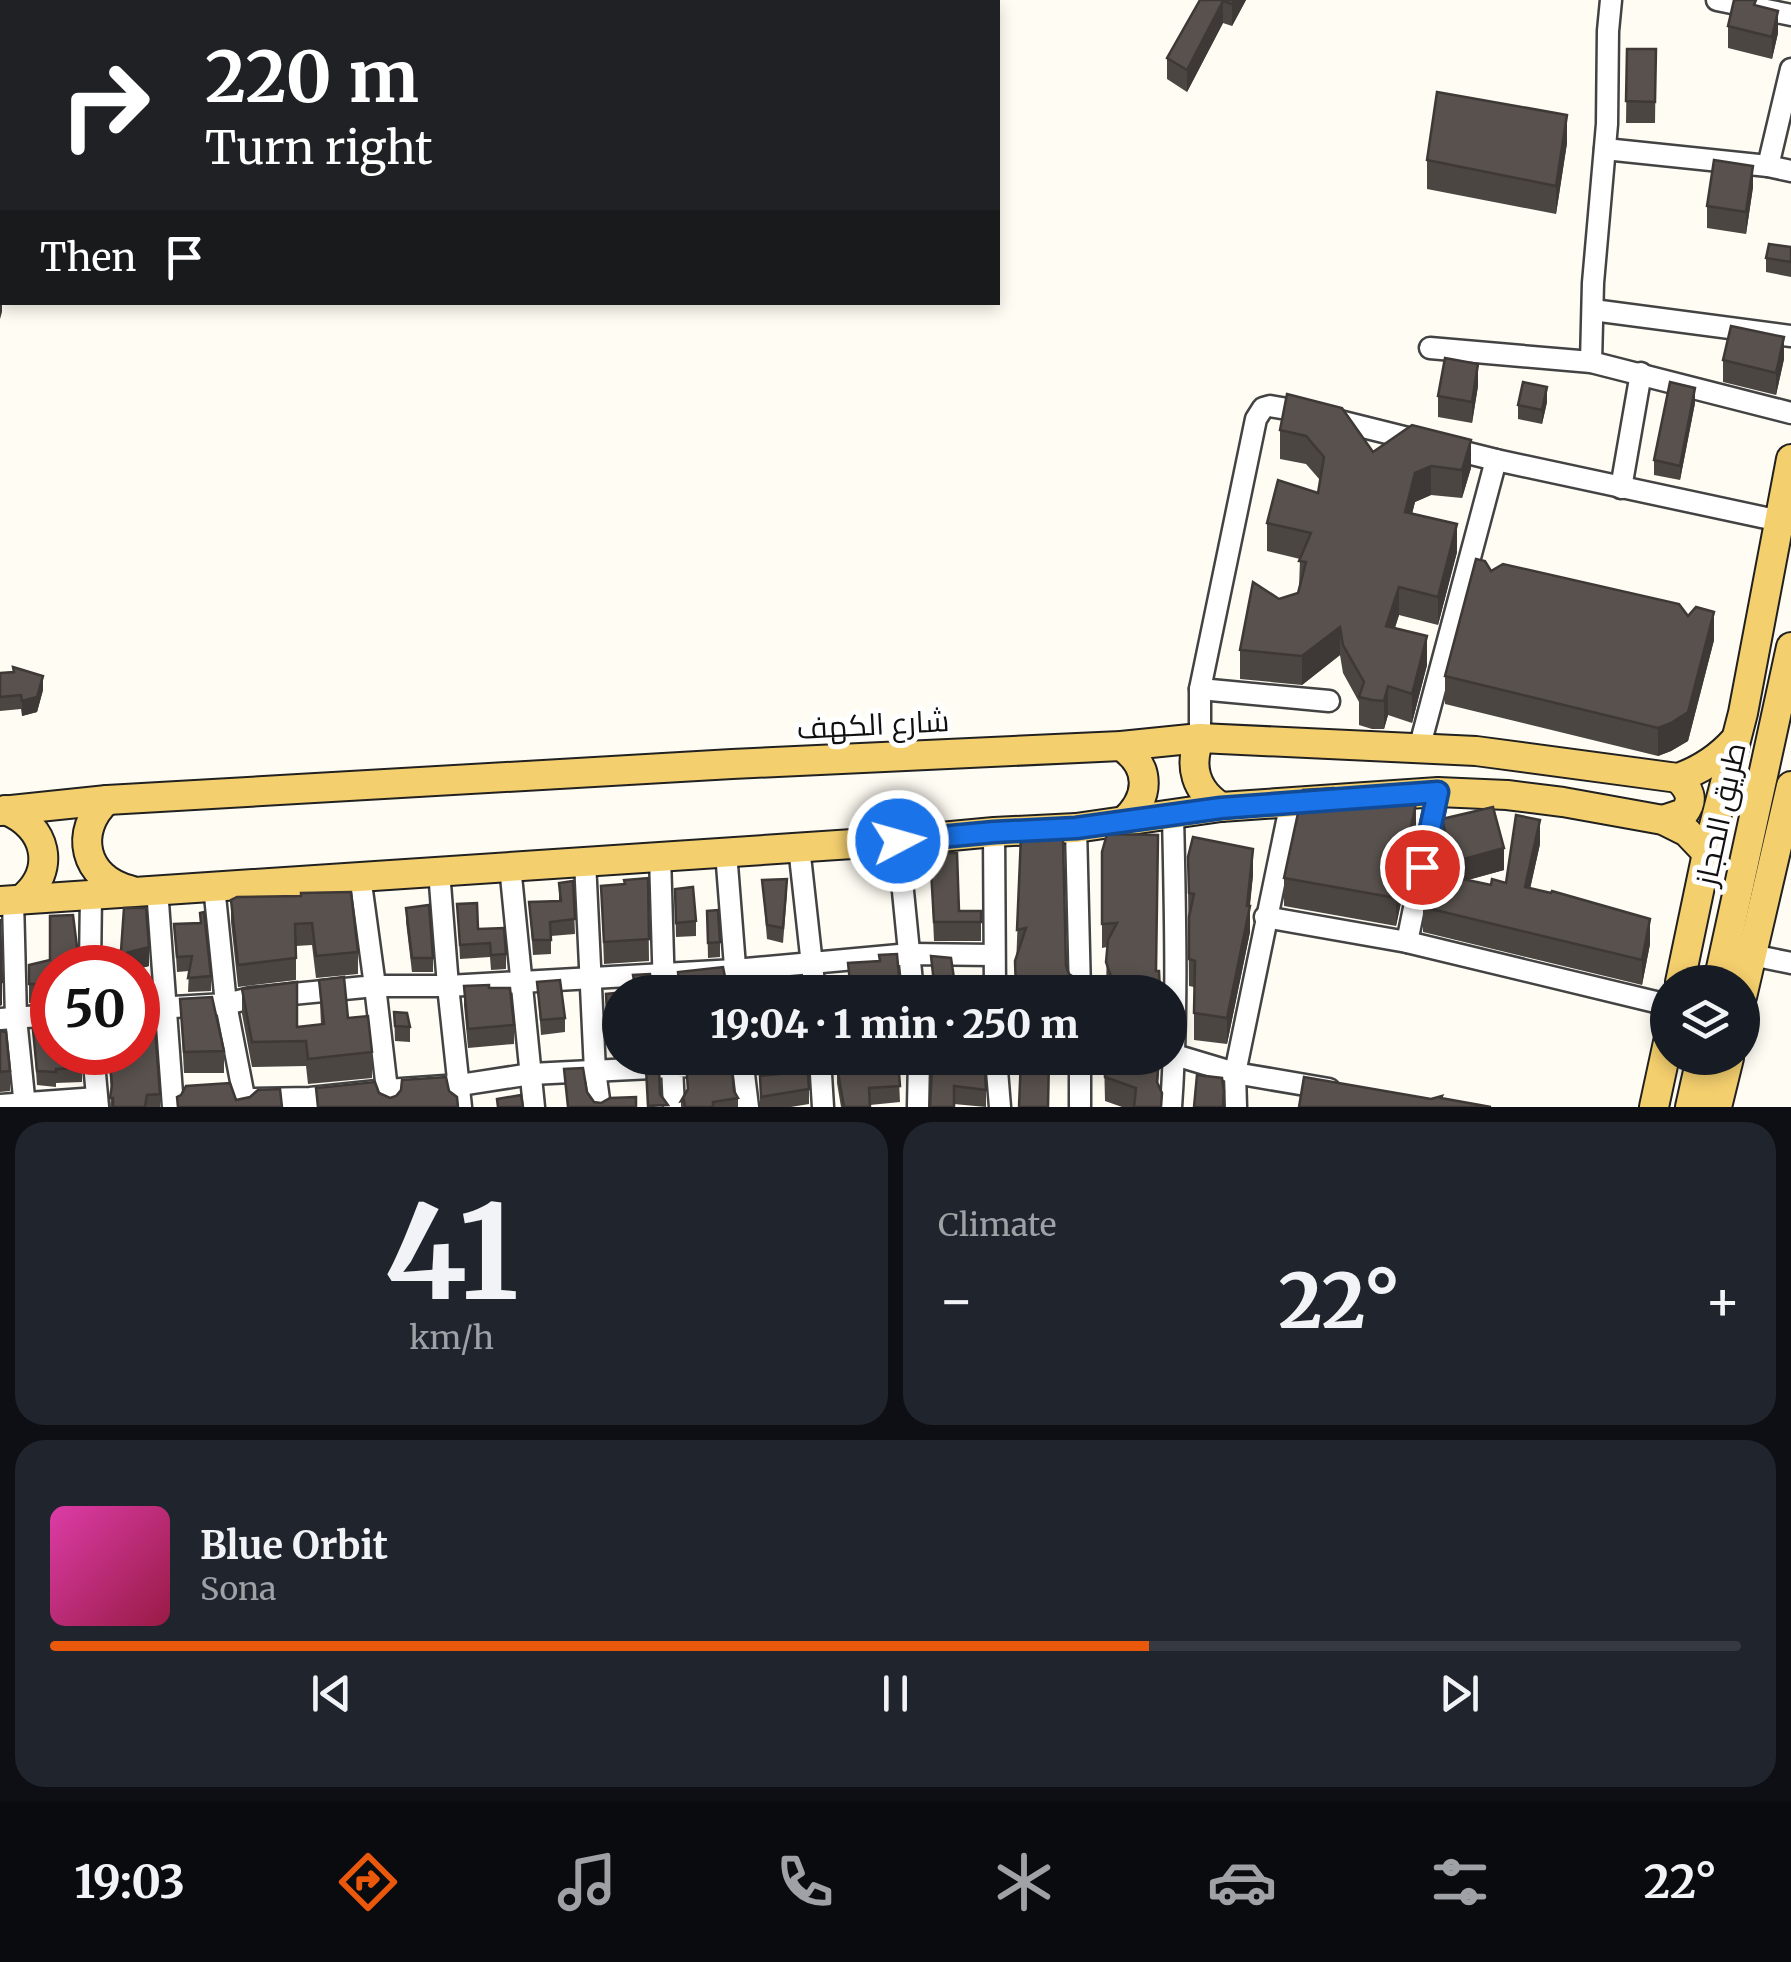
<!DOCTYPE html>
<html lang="en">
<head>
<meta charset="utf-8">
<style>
	:root { --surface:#171b24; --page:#20242c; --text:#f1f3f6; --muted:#9ea1a6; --line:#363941; --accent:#ea580c }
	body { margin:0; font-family:Merriweather,Cairo,serif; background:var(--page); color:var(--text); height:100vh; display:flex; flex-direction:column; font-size:38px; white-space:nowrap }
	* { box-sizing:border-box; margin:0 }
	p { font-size:32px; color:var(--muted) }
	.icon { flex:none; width:55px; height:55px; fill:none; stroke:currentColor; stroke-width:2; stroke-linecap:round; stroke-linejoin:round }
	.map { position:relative; height:1107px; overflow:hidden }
	.side { display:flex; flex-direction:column; gap:15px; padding:15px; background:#0d0f14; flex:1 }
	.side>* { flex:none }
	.hud { position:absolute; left:0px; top:0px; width:1000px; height:305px; box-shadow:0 5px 15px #0003; background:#202124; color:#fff; overflow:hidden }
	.tools { position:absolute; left:1650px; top:965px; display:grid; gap:20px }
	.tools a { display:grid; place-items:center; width:110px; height:110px; border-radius:50%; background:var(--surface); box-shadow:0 5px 15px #0003; font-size:50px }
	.speed { position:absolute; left:30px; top:945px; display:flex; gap:20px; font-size:50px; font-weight:700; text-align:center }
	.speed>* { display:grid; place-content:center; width:130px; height:130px; border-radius:50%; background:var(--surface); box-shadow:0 5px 15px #0003; line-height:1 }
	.speed .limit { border:15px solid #d22; background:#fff; color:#111 }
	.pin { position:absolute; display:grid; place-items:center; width:85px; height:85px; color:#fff; margin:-42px; border:5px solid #fff; border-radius:50%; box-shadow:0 2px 10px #0007 }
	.me { position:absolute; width:110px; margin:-55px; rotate:84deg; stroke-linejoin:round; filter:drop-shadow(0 0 8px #0008) }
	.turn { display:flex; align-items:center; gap:35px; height:210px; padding:0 40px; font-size:45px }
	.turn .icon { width:130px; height:130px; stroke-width:2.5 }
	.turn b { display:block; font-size:70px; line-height:85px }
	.then { display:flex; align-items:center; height:95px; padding:0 40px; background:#0003; gap:20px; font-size:38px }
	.big { font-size:75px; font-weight:800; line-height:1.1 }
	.side .widget { flex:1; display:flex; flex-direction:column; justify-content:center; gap:15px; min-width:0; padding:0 35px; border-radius:30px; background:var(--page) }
	.side .dial { align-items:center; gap:0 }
	.dial b { font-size:130px; line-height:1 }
	.song { display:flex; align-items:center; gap:30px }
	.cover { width:120px; height:120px; border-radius:15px; background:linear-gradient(135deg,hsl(320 70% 55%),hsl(340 70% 35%)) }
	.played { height:10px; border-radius:5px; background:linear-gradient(90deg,var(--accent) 65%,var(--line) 65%) }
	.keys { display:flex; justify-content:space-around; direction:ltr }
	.heat { display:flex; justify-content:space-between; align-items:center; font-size:55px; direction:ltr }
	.side .tiles { flex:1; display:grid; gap:15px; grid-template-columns:1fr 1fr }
	.widget:last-child { grid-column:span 2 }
	.trip { position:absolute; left:602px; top:975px; width:585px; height:100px; border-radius:50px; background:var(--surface); box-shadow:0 5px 15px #0003; font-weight:800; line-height:100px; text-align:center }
	.dock { display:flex; height:160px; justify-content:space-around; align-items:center; background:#090b0e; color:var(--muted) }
	.dock .icon { width:70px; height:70px }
	.dock .active { color:var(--accent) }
	.dock b { font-size:45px; color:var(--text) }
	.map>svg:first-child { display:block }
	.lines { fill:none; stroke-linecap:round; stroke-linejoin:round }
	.minor-casing { stroke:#434343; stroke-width:25 }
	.major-casing { stroke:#212121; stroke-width:32 }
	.minor { stroke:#fff; stroke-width:20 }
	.major { stroke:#f4cf6e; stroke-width:28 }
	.wall { fill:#4c4642 }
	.shaded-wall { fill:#3e3936 }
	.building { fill:#58514d; stroke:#3e3936; stroke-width:2.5 }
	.route-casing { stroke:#114b97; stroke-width:25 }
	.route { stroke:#1a73e8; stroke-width:18 }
	.labels { text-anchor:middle; stroke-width:10; stroke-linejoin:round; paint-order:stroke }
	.street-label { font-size:30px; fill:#101010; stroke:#fff }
</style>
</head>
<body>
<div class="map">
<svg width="1791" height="1107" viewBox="0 0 1791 1107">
	<rect width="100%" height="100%" fill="#fffcf3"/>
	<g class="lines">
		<g class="minor-casing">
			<g id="minor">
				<polyline points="1717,0 1791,15"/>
				<polyline points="51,2 52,0"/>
				<polyline points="0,124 2,119"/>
				<polyline points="1605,149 1768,166 1791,171"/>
				<polyline points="1768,166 1791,69"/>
				<polyline points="1593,310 1791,336"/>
				<polyline points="1430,348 1591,362 1791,413"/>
				<polyline points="1591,362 1593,283 1607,124 1608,31 1611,0"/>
				<polyline points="1621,488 1641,373"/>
				<polyline points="1200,689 1329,701"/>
				<polyline points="1200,738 1200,689 1256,419 1263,408 1270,406 1299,411 1496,460 1780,521"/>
				<polyline points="1419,749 1496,460"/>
				<polyline points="1076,828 1080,992"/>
				<polyline points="994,832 995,992"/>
				<polyline points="898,841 913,992"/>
				<polyline points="799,847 815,992"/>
				<polyline points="726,852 737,992"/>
				<polyline points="660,856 664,992"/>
				<polyline points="585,861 595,1071 600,1107"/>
				<polyline points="510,866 534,1107"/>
				<polyline points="439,871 448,986 735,970 910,954 994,955"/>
				<polyline points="214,886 226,1004 246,1107"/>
				<polyline points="157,889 173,1107"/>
				<polyline points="13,900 16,1018 25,1107"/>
				<polyline points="1265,917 1407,942 1668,1005"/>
				<polyline points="1407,942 1438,792"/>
				<polyline points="1752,955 1791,963"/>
				<polyline points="90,968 91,894"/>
				<polyline points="138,1009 226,1004 251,998 375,986 360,876"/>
				<polyline points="0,1019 52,1015"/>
				<polyline points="93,1052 98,1107"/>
				<polyline points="1175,1055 1235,1073 1329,1089"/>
				<polyline points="742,1058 748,1107"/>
				<polyline points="820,1058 823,1107"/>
				<polyline points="996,1058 1000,1107"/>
				<polyline points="253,1099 310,1098 387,1090 460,1085 531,1074 672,1067 671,1058"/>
				<polyline points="0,1105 97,1098"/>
				<polyline points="389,1107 375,986 448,986 461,1107"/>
				<polyline points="674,1107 672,1067 854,1058"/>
				<polyline points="918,1107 919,1058"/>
				<polyline points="1080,1107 1080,1058"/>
				<path d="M1171,1107C1178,1009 1175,912 1173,814"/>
				<polyline points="1236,1107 1235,1073 1291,802"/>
			</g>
		</g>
		<g class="major-casing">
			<g id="major">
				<path d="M1200,738C1188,766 1196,791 1221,807"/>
				<path d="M1121,746C1152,767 1150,798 1123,822"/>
				<path d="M107,800C73,831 84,879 130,890"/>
				<path d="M5,810C47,826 57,870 22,899"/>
				<path d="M0,811L107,800L732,764L1121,746L1200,738L1476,751L1678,778C1701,770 1719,758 1735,740"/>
				<path d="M1663,820L1684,813C1695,799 1689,789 1678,778"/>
				<polyline points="0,901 898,841 994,832 1076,828 1221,807 1438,792 1507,795 1563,802 1663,820 1687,832 1707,853"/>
				<polyline points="1680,982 1707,853 1743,713 1791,459"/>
				<polyline points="1718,982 1791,647"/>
				<polyline points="1742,997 1791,786"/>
				<polyline points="1654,1107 1668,1042"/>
				<polyline points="1690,1107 1701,1058"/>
				<polyline points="1717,1107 1729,1058"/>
			</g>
		</g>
		<use href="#minor" class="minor"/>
		<use href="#major" class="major"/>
	</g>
	<g class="wall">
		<polygon points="0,0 39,0 39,2 2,2 2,41 0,40"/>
		<polygon points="1200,0 1246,0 1232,26 1223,23 1187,92 1167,79 1167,58"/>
		<polygon points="1728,26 1778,33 1772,59 1728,48"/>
		<polygon points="1627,49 1656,49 1655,123 1626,123"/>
		<polygon points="1567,143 1556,214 1427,189 1427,160"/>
		<polygon points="1753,187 1746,234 1707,228 1707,206"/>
		<polygon points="1791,247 1791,277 1766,272 1766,258"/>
		<polygon points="1784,359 1776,395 1723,382 1723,360"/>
		<polygon points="1478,386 1472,423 1438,417 1438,396"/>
		<polygon points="1547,402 1542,424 1518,419 1518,405"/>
		<polygon points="1695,403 1680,480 1654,475 1654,460"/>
		<polygon points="1280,430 1373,452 1471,468 1462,498 1431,495 1415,502 1412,514 1457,552 1438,625 1399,615 1395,628 1427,665 1412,723 1388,715 1384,729 1372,729 1359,725 1359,702 1343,673 1340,655 1302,685 1240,679 1240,650 1279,599 1298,593 1299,588 1300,559 1267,551 1267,523 1318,493 1320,480 1306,464 1280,459"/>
		<polygon points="1491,571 1688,616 1714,640 1688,741 1671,751 1658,756 1445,704 1445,676"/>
		<polygon points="13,667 43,690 37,712 22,716 21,709 0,711 0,673 13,672"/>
		<polygon points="1442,819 1504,870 1468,880 1491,885 1506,883 1540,844 1530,888 1650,944 1642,985 1423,932 1423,907 1451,876 1442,840"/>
		<polygon points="1416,832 1396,926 1284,906 1284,878"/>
		<polygon points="1158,835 1108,991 1106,986 1107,947 1102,948 1102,852"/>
		<polygon points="1021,836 1075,992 1015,992"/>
		<polygon points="930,853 959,911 981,911 981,941 934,941"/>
		<polygon points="1253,875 1250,906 1250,932 1227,1044 1194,1040 1194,987 1189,986 1188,883"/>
		<polygon points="648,878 649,961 604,964 601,886 624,884"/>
		<polygon points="762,880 787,893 783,943 767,939"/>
		<polygon points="573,881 575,934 551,936 551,954 533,955 529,902 559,901 559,883"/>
		<polygon points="675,889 696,921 696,936 676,937"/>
		<polygon points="301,896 358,952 358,974 316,978 312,945 296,946 296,980 238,987 231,922 231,900"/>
		<polygon points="457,904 478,929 506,954 506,969 491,970 490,957 460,959"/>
		<polygon points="406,908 433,958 433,972 412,972 406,922"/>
		<polygon points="707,911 720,942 720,957 708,958"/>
		<polygon points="174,924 211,976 211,991 188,992 189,971 177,972"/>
		<polygon points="78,955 84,961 91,963 149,966 138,969 138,968 52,968 52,1002 29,1003 29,965"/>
		<polygon points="879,955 899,977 905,992 850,992 848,963 879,961"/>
		<polygon points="650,974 652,984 656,989 657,992 620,992 620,1045 608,1047 606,994 634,991 633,975"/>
		<polygon points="319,980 372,1052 372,1078 308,1084 306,1066 252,1067 242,1014 242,989 297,1027 321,1025"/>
		<polygon points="537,982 565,1018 565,1032 541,1035"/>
		<polygon points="464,986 489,988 514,1025 514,1044 468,1048 464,1005"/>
		<polygon points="180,999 224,1051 224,1073 184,1073"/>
		<polygon points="394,1012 410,1027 410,1042 395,1041"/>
		<polygon points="33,1030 82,1068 82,1082 56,1083 56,1087 37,1085"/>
		<polygon points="0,1031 10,1071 10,1091 0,1092"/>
		<polygon points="108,1052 138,1052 160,1094 160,1107 110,1107 111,1092"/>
		<polygon points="848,1058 898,1058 900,1102 870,1105 870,1107 841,1107 837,1083 837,1067 848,1067"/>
		<polygon points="962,1058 986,1090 986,1107 954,1104 930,1107 962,1065"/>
		<polygon points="1104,1058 1160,1058 1158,1085 1162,1107 1122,1107 1105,1101"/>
		<polygon points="787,1060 809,1089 809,1104 791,1107 760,1107 760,1076 787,1073"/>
		<polygon points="686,1062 734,1091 738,1098 738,1107 681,1107 681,1101 687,1091"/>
	</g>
	<g class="shaded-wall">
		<polygon points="1234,0 1246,0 1232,26 1232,4"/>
		<polygon points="1223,1 1223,23 1187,92 1187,70"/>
		<polygon points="1778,11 1778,33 1772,59 1772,37"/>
		<polygon points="1567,115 1567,143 1556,214 1556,186"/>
		<polygon points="1753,166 1753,187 1746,234 1746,212"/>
		<polygon points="2,289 2,312 0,319 0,296"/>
		<polygon points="1784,337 1784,359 1776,395 1776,373"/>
		<polygon points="1478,364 1478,386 1472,423 1472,402"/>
		<polygon points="1547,387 1547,402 1542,424 1542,410"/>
		<polygon points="1695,388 1695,403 1680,480 1680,466"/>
		<polygon points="1471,440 1471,468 1462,498 1462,470"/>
		<polygon points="1431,466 1431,495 1415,502 1405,541 1405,512 1415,473"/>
		<polygon points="1457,524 1457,552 1438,625 1438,597"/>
		<polygon points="1399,587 1399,615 1386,654 1386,626"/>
		<polygon points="1714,612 1714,640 1688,741 1671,751 1658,756 1658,728"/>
		<polygon points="1340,627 1340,655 1302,685 1302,656"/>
		<polygon points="1427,636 1427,665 1412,723 1412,694"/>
		<polygon points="43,676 43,690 37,712 22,716 22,701"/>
		<polygon points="1388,686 1388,715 1384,729 1384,701"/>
		<polygon points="1416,803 1416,832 1396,926 1396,898"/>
		<polygon points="1540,820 1540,844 1525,912 1525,887"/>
		<polygon points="1504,848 1504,870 1453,884 1453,862"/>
		<polygon points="1253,849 1253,875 1249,910 1250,906 1250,932 1227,1044 1227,1018 1247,906"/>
		<polygon points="1650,919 1650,944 1642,985 1642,960"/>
		<polygon points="149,947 149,966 138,969 138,968 125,968 126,953"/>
		<polygon points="2,982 2,1005 0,1006 0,983"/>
	</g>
	<g class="building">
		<polygon points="0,0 37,0 36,2 2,2 2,24 0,23"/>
		<polygon points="1200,0 1234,0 1232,4 1223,1 1187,70 1167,58"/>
		<polygon points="1734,0 1756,0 1754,5 1778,11 1772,37 1728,26"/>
		<polygon points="1627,49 1656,49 1655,102 1626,101"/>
		<polygon points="1437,92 1567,115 1556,186 1427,160"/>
		<polygon points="1714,160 1753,166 1746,212 1707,206"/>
		<polygon points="1769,244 1791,247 1791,262 1766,258"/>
		<polygon points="1731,326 1784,337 1776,373 1723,360"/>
		<polygon points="1445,358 1478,364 1472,402 1438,396"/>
		<polygon points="1523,382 1547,387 1542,410 1518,405"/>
		<polygon points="1670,382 1695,388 1680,466 1654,460"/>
		<polygon points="1287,394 1342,408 1373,452 1412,425 1471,440 1462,470 1431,466 1415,473 1405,512 1457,524 1438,597 1399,587 1386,626 1427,636 1412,694 1388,686 1384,701 1372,700 1359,697 1364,682 1343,645 1340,627 1302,656 1240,650 1253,582 1279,599 1298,593 1306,562 1299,561 1311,533 1267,523 1278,480 1318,493 1324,457 1306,436 1280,430"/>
		<polygon points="1476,559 1485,561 1491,571 1503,564 1679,604 1688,616 1696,607 1714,612 1688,712 1671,723 1658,728 1445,676"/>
		<polygon points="13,667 43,676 37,697 22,701 21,695 0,697 0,673 14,672"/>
		<polygon points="1334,788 1373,798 1374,794 1416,803 1396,898 1284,878 1303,790"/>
		<polygon points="1493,807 1504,848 1453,862 1442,819"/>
		<polygon points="1516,815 1540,820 1525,887 1551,893 1552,891 1650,919 1642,960 1423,907 1430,872 1491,885 1492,879 1506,883"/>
		<polygon points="1107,834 1158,835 1156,971 1159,971 1160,992 1107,992 1112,979 1106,962 1108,940 1117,923 1102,924 1102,852"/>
		<polygon points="1021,836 1047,840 1063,839 1066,966 1069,974 1075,978 1075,992 1016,992 1015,961 1026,928 1017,930"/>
		<polygon points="1193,837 1253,849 1247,906 1250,906 1227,1018 1194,1013 1195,961 1189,959 1189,917 1194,894 1189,893 1188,857"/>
		<polygon points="930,853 957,853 959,911 981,911 981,922 934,922"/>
		<polygon points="648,878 649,939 604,942 601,886 625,884 624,880"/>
		<polygon points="787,879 783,928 767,925 762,880"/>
		<polygon points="573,881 575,919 550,922 551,940 533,940 529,902 561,901 559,883"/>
		<polygon points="693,887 696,921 676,923 675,889"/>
		<polygon points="351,892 358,952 316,956 312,923 295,924 296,958 238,965 231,900 237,897 301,896 301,893"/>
		<polygon points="477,903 478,929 504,928 506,954 491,955 490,943 460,945 457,904"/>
		<polygon points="429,905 433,958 412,958 406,908"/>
		<polygon points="124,908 146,908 149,947 126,953 125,968 52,968 52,984 29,984 29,965 50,960 50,916 73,915 78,955 84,961 91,963 101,957 104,950 121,951"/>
		<polygon points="718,910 720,942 708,943 707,911"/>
		<polygon points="204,912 211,976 188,978 192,956 177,957 174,924 201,923 200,913"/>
		<polygon points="0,919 2,982 0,983"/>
		<polygon points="897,954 899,977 905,991 851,992 848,963 880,961 879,955"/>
		<polygon points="931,956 951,958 956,992 935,992"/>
		<polygon points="723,967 728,992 680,992 678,972"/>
		<polygon points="650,974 652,984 656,989 657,992 620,992 620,1031 608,1032 606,994 636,991 633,975"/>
		<polygon points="344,977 348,1018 368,1016 372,1052 308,1059 306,1041 252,1042 242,989 297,982 297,1027 324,1024 319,980"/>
		<polygon points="794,977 797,992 771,992 769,981"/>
		<polygon points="560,980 565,1018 541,1020 537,982"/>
		<polygon points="489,985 489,988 510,988 514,1025 468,1029 464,986"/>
		<polygon points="212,997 224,1051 184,1052 180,999"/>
		<polygon points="394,1012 407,1013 410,1027 395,1026"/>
		<polygon points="138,1014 154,1014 160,1094 147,1095 145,1107 113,1107 113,1098 110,1098 112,1085 109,1052 138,1052"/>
		<polygon points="52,1028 52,1052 81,1052 82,1068 56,1069 56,1072 37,1071 33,1030"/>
		<polygon points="0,1031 6,1032 10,1071 0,1072"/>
		<polygon points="848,1058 898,1058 900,1086 869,1088 870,1107 844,1107 837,1067 849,1067"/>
		<polygon points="963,1058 984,1058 986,1090 954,1086 954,1107 930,1107 932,1067 964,1065"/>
		<polygon points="1021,1058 1049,1058 1048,1107 1019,1107"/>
		<polygon points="1104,1058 1159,1058 1157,1082 1162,1093 1161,1107 1134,1107 1136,1088 1105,1077"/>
		<polygon points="807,1059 809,1089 761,1097 760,1076 790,1073 787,1060"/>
		<polygon points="731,1060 734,1091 738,1098 713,1102 713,1107 685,1107 684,1100 681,1101 688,1089 686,1062"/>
		<polygon points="583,1068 587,1092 594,1102 601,1103 610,1098 636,1097 636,1107 568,1107 564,1069"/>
		<polygon points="646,1068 659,1068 660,1094 668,1105 648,1106"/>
		<polygon points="1197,1075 1222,1078 1224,1091 1223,1107 1194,1107"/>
		<polygon points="446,1077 449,1091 457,1097 458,1107 318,1107 316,1088 375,1082 379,1093 390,1098 396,1096 401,1090 402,1080"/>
		<polygon points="1304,1077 1431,1099 1442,1096 1441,1098 1491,1107 1299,1107"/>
		<polygon points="230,1083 236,1100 250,1097 258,1090 280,1089 282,1107 178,1107 177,1097 181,1095 186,1086"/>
		<polygon points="521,1095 523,1107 498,1107 497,1099"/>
	</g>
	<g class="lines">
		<g class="route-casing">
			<polyline id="route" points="898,841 994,832 1076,828 1221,808 1438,792 1422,867"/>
		</g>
		<use href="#route" class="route"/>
	</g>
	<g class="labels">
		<g class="street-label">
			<text transform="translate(873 725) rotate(-3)" y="10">شارع الكهف</text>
			<text transform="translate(1721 814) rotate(-78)" y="10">طريق الحجاز</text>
		</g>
	</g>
</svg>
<div class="tools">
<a><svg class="icon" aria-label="layers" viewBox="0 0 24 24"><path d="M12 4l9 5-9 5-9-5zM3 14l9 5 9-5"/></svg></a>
</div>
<div class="speed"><div class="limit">50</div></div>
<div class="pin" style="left:1422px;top:867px;background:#d93025"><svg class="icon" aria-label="arrive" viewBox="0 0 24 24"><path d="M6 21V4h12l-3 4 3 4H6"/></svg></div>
<svg class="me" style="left:898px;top:841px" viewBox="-20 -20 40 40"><circle r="17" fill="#1a73e8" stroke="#fff" stroke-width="3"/><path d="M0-11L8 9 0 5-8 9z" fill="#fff"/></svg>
<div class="trip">19:04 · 1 min · 250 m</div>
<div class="hud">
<div class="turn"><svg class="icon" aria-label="right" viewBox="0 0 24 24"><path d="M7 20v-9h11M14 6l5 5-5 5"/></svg><div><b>220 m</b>Turn right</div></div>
<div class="then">Then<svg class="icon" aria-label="arrive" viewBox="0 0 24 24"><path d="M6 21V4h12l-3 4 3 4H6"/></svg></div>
</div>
</div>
<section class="side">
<div class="tiles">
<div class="widget dial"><b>41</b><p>km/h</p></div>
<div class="widget"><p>Climate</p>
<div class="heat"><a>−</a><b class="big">22°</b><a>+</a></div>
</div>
<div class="widget">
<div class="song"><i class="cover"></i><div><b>Blue Orbit</b><p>Sona</p></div></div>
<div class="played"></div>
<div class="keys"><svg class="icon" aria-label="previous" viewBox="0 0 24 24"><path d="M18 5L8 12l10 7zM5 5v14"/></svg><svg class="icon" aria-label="pause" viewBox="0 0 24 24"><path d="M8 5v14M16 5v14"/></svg><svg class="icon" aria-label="next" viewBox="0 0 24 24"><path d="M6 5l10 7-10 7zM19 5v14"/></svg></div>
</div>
</div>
</section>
<nav class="dock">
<b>19:03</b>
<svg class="icon active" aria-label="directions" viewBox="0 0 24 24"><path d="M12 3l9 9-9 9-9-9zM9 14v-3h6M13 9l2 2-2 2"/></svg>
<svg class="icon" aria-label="music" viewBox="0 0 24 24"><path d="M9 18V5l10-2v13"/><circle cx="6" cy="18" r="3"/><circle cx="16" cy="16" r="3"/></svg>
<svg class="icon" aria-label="phone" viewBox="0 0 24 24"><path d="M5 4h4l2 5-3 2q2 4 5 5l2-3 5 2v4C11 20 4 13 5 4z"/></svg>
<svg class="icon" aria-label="climate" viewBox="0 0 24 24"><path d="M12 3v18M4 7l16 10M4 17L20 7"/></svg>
<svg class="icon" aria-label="car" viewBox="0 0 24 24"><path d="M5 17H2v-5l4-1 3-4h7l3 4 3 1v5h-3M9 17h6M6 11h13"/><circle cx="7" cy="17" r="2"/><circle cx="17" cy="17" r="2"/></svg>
<svg class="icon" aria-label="filters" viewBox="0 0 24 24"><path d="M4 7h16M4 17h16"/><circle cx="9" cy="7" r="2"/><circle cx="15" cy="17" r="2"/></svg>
<b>22°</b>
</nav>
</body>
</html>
